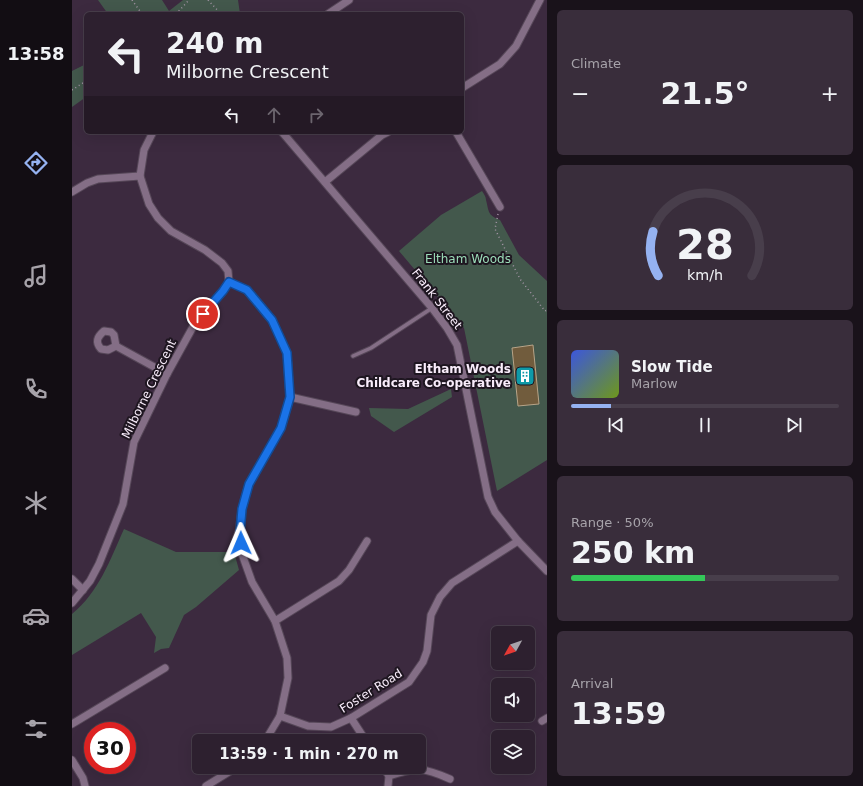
<!DOCTYPE html>
<html lang="en">
<head>
<meta charset="utf-8">
<style>
	:root { --surface:#2d202f; --page:#392d3b; --text:#f1f3f6; --muted:#a7a3aa; --line:#483e4b; --accent:#95b2f1 }
	body { margin:0; font-family:"DejaVu Sans",sans-serif; background:var(--page); color:var(--text); height:100vh; display:flex; flex-direction:column; font-size:15px; white-space:nowrap }
	* { box-sizing:border-box; margin:0 }
	p { font-size:13px; color:var(--muted) }
	.icon { flex:none; width:22px; height:22px; fill:none; stroke:currentColor; stroke-width:2; stroke-linecap:round; stroke-linejoin:round }
	.map { position:relative; flex:1; overflow:hidden }
	.panel { display:flex; flex-direction:column; gap:10px; padding:10px; background:#19121a; width:316px }
	.panel>* { flex:none }
	.banner { position:absolute; left:12px; top:12px; width:380px; height:122px; border-radius:6px; box-shadow:0 4px 16px #0002,0 0 0 1px var(--line); background:#2d202f; color:var(--text); overflow:hidden }
	.needle { width:26px; rotate:230deg }
	.buttons { position:absolute; left:419px; top:626px; display:grid; gap:8px }
	.buttons a { display:grid; place-items:center; width:44px; height:44px; border-radius:6px; background:var(--surface); box-shadow:0 4px 16px #0002,0 0 0 1px var(--line); font-size:20px }
	.speed { position:absolute; left:12px; top:722px; display:flex; gap:8px; font-size:20px; font-weight:700; text-align:center }
	.speed>* { display:grid; place-content:center; width:52px; height:52px; border-radius:50%; background:var(--surface); box-shadow:0 4px 16px #0002,0 0 0 1px var(--line); line-height:1 }
	.speed .limit { border:6px solid #d22; background:#fff; color:#111 }
	.pin { position:absolute; display:grid; place-items:center; width:34px; height:34px; color:#fff; margin:-17px; border:2px solid #fff; border-radius:50%; box-shadow:0 1px 4px #0007 }
	.me { position:absolute; width:44px; margin:-22px; rotate:359deg; stroke-linejoin:round; filter:drop-shadow(0 0 3px #0008) }
	.turn { display:flex; align-items:center; gap:14px; height:84px; padding:0 16px; font-size:18px }
	.turn .icon { width:52px; height:52px; stroke-width:2.5 }
	.turn b { display:block; font-size:28px; line-height:34px }
	.lanes { display:flex; align-items:center; height:38px; padding:0 16px; background:#0003; justify-content:center; gap:20px; direction:ltr }
	.lanes .off { opacity:.35 }
	.big { font-size:30px; font-weight:700; line-height:1.1 }
	.panel .card { flex:1; display:flex; flex-direction:column; justify-content:center; gap:6px; min-width:0; padding:0 14px; border-radius:6px; background:var(--page) }
	.panel .dial { align-items:center; gap:0 }
	.dial svg { height:104px; overflow:visible; fill:none; stroke:var(--line); stroke-width:7; stroke-linecap:round; text-anchor:middle }
	.dial text { fill:var(--text); stroke:none }
	.song { display:flex; align-items:center; gap:12px }
	.cover { width:48px; height:48px; border-radius:6px; background:linear-gradient(135deg,hsl(230 70% 55%),hsl(80 70% 35%)) }
	.played { height:4px; border-radius:2px; background:linear-gradient(90deg,var(--accent) 15%,var(--line) 15%) }
	.keys { display:flex; justify-content:space-around; direction:ltr }
	.heat { display:flex; justify-content:space-between; align-items:center; font-size:22px; direction:ltr }
	.charge { height:6px; border-radius:3px; background:linear-gradient(90deg,#34c759 50%,var(--line) 0) }
	.trip { position:absolute; left:120px; top:734px; width:234px; height:40px; border-radius:6px; background:var(--surface); box-shadow:0 4px 16px #0002,0 0 0 1px var(--line); font-weight:700; line-height:40px; text-align:center }
	main { display:flex; flex:1; min-height:0 }
	.tab-bar { display:flex; flex-direction:column; width:72px; justify-content:space-around; align-items:center; background:#120d13; color:var(--muted) }
	.tab-bar .icon { width:28px; height:28px }
	.tab-bar .selected { color:var(--accent) }
	.tab-bar b { font-size:18px; color:var(--text) }
	.map>svg:first-child { display:block }
	.green { fill:#43584c }
	.building { fill:#715c3d; stroke:#b7a488 }
	.lines { fill:none; stroke-linecap:round; stroke-linejoin:round }
	.lane-casing { stroke:#564758; stroke-width:5.5 }
	.street-casing { stroke:#564758; stroke-width:9 }
	.path { stroke:#a495a6; stroke-width:1.5; stroke-dasharray:1 3; stroke-linecap:butt }
	.lane { stroke:#846e86; stroke-width:3.5 }
	.street { stroke:#846e86; stroke-width:7 }
	.route-casing { stroke:#114b97; stroke-width:10 }
	.route { stroke:#1a73e8; stroke-width:7 }
	.labels { text-anchor:middle; stroke-width:4; stroke-linejoin:round; paint-order:stroke }
	.park-label { font-size:12px; fill:#9cddb9; stroke:#1e1620 }
	.street-label { font-size:12px; fill:#f9edfb; stroke:#1e1620 }
	.poi-label { font-size:12px; font-weight:bold; fill:#f9edfb; stroke:#1e1620; text-anchor:end }
</style>
</head>
<body>
<main>
<nav class="tab-bar">
<b>13:58</b>
<svg class="icon selected" aria-label="directions" viewBox="0 0 24 24"><path d="M12 3l9 9-9 9-9-9zM9 14v-3h6M13 9l2 2-2 2"/></svg>
<svg class="icon" aria-label="music" viewBox="0 0 24 24"><path d="M9 18V5l10-2v13"/><circle cx="6" cy="18" r="3"/><circle cx="16" cy="16" r="3"/></svg>
<svg class="icon" aria-label="phone" viewBox="0 0 24 24"><path d="M5 4h4l2 5-3 2q2 4 5 5l2-3 5 2v4C11 20 4 13 5 4z"/></svg>
<svg class="icon" aria-label="climate" viewBox="0 0 24 24"><path d="M12 3v18M4 7l16 10M4 17L20 7"/></svg>
<svg class="icon" aria-label="car" viewBox="0 0 24 24"><path d="M5 17H2v-5l4-1 3-4h7l3 4 3 1v5h-3M9 17h6M6 11h13"/><circle cx="7" cy="17" r="2"/><circle cx="17" cy="17" r="2"/></svg>
<svg class="icon" aria-label="filters" viewBox="0 0 24 24"><path d="M4 7h16M4 17h16"/><circle cx="9" cy="7" r="2"/><circle cx="15" cy="17" r="2"/></svg>
</nav>
<div class="map">
<svg width="475" height="786" viewBox="0 0 475 786">
	<rect width="100%" height="100%" fill="#3c2a3f"/>
	<g class="green">
		<polygon points="26,0 90,0 97,11 111,0 166,0 168,14 36,14"/>
		<polygon points="14,64 14,97 0,107 0,71"/>
		<path d="M410,191C412,194 414,197 414,200C417,211 415,215 428,220L447,255L475,281V460L425,491L392,328L327,251L369,215Z"/>
		<polygon points="379,389 380,397 322,432 299,416 297,408 336,409"/>
		<path d="M52,529L104,552H162L167,570L124,607L112,615L97,648L89,649L82,653L84,637L69,613L0,655V614C27,592 38,560 52,529Z"/>
	</g>
	<polygon class="building" points="461,345 467,404 446,406 440,348"/>
	<g class="lines">
		<g class="lane-casing">
			<polyline id="lane" points="281,356 299,348 360,308"/>
		</g>
		<g class="street-casing">
			<g id="street">
				<polyline points="256,14 277,0"/>
				<polyline points="390,88 428,64 444,46 468,0"/>
				<polyline points="81,132 72,150 68,176 77,204 86,218 99,231 133,250 150,263 156,271 157,282"/>
				<polyline points="210,132 360,308 375,328 385,345 416,497 423,512 446,541 475,571"/>
				<polyline points="384,132 428,207"/>
				<polyline points="253,182 310,135 316,132"/>
				<polyline points="0,192 15,183 26,179 68,176"/>
				<polyline points="157,282 175,290 200,320 215,353 218,397 209,428 177,484 170,509 167,532 170,554 180,582 203,621 215,658 216,678 208,716 193,741"/>
				<path d="M32,331L39,332L42,335L44,346L36,350L29,349C23,342 25,337 32,331Z"/>
				<polyline points="44,346 95,374"/>
				<polyline points="218,397 284,412"/>
				<polyline points="0,579 11,590"/>
				<polyline points="0,603 18,581 27,564 51,504 62,442 95,374 122,325 151,291 157,282"/>
				<polyline points="203,621 267,581 277,570 295,541"/>
				<polyline points="208,716 236,726 259,727 279,718 337,682 351,662 355,651 359,615 368,597 380,583 446,541"/>
				<polyline points="279,718 294,741"/>
				<polyline points="470,721 475,718"/>
				<polyline points="0,724 93,668"/>
				<polyline points="0,760 11,778 13,786"/>
				<polyline points="311,767 317,776 316,786"/>
				<path d="M317,776C345,767 351,767 378,779"/>
				<polyline points="134,786 165,767"/>
			</g>
		</g>
		<g class="path">
			<polyline points="60,0 70,14"/>
			<polyline points="136,0 149,14"/>
			<polyline points="104,14 117,0"/>
			<polyline points="0,90 14,81"/>
			<polyline points="426,214 423,229 448,279 473,311 475,310"/>
		</g>
		<use href="#lane" class="lane"/>
		<use href="#street" class="street"/>
	</g>
	<g class="lines">
		<g class="route-casing">
			<polyline id="route" points="131,314 151,291 157,282 175,290 200,320 215,353 218,397 209,428 177,484 170,509 168,532 169,543"/>
		</g>
		<use href="#route" class="route"/>
	</g>
	<defs>
		<g id="building-square" transform="scale(1)"><rect x="-9" y="-9" width="18" height="18" rx="4" fill="#0f9aa8" stroke="#1e1620"/><path d="M-4-6H4V6H1V3H-1V6H-4ZM-2.5-4.3h1.7v1.8h-1.7ZM.8-4.3h1.7v1.8H.8ZM-2.5-1h1.7V.8h-1.7ZM.8-1h1.7V.8H.8Z" fill="#fff"/></g>
	</defs>
	<g fill-rule="evenodd">
		<use href="#building-square" x="453" y="376"/>
	</g>
	<g class="labels">
		<g class="park-label">
			<text x="396" y="263">Eltham Woods</text>
		</g>
		<g class="street-label">
			<text transform="translate(365 299) rotate(52)" y="4">Frank Street</text>
			<text transform="translate(77 389) rotate(-64)" y="4">Milborne Crescent</text>
			<text transform="translate(299 691) rotate(-32)" y="4">Foster Road</text>
		</g>
		<g class="poi-label">
			<text x="439" y="373">Eltham Woods<tspan x="439" dy="14">Childcare Co-operative</tspan></text>
		</g>
	</g>
</svg>
<div class="buttons">
<a><svg class="needle" viewBox="-14 -14 28 28"><path d="M0-13l5 13h-10z" fill="#e53935"/><path d="M0 13l5-13h-10z" fill="#a7a3aa"/></svg></a>
<a><svg class="icon" aria-label="sound" viewBox="0 0 24 24"><path d="M4 9h4l5-4v14l-5-4H4zM17 9q2 3 0 6"/></svg></a>
<a><svg class="icon" aria-label="layers" viewBox="0 0 24 24"><path d="M12 4l9 5-9 5-9-5zM3 14l9 5 9-5"/></svg></a>
</div>
<div class="speed"><div class="limit">30</div></div>
<div class="pin" style="left:131px;top:314px;background:#d93025"><svg class="icon" aria-label="arrive" viewBox="0 0 24 24"><path d="M6 21V4h12l-3 4 3 4H6"/></svg></div>
<svg class="me" style="left:169px;top:543px" viewBox="-20 -20 40 40"><path d="M0-17L14 15 0 8-14 15z" fill="#1a73e8" stroke="#fff" stroke-width="4"/></svg>
<div class="trip">13:59 · 1 min · 270 m</div>
<div class="banner">
<div class="turn"><svg class="icon" aria-label="left" viewBox="0 0 24 24"><path d="M17 20v-9H6M10 6l-5 5 5 5"/></svg><div><b>240 m</b>Milborne Crescent</div></div>
<div class="lanes"><svg class="icon" aria-label="left" viewBox="0 0 24 24"><path d="M17 20v-9H6M10 6l-5 5 5 5"/></svg><svg class="icon off" aria-label="ahead" viewBox="0 0 24 24"><path d="M12 20V5M6 11l6-6 6 6"/></svg><svg class="icon off" aria-label="right" viewBox="0 0 24 24"><path d="M7 20v-9h11M14 6l5 5-5 5"/></svg></div>
</div>
</div>
<section class="panel">
<div class="card"><p>Climate</p>
<div class="heat"><a>−</a><b class="big">21.5°</b><a>+</a></div>
</div>
<div class="card dial"><svg viewBox="0 0 100 80">
<path d="M14 69A42 42 0 1 1 86 69"/>
<path d="M14 69A42 42 0 0 1 10 35" stroke="#95b2f1"/>
<text x="50" y="56" font-size="32" font-weight="700">28</text>
<text x="50" y="72" font-size="11">km/h</text>
</svg></div>
<div class="card">
<div class="song"><i class="cover"></i><div><b>Slow Tide</b><p>Marlow</p></div></div>
<div class="played"></div>
<div class="keys"><svg class="icon" aria-label="previous" viewBox="0 0 24 24"><path d="M18 5L8 12l10 7zM5 5v14"/></svg><svg class="icon" aria-label="pause" viewBox="0 0 24 24"><path d="M8 5v14M16 5v14"/></svg><svg class="icon" aria-label="next" viewBox="0 0 24 24"><path d="M6 5l10 7-10 7zM19 5v14"/></svg></div>
</div>
<div class="card"><p>Range · 50%</p><b class="big">250 km</b><div class="charge"></div></div>
<div class="card"><p>Arrival</p><b class="big">13:59</b></div>
</section>
</main>
</body>
</html>
